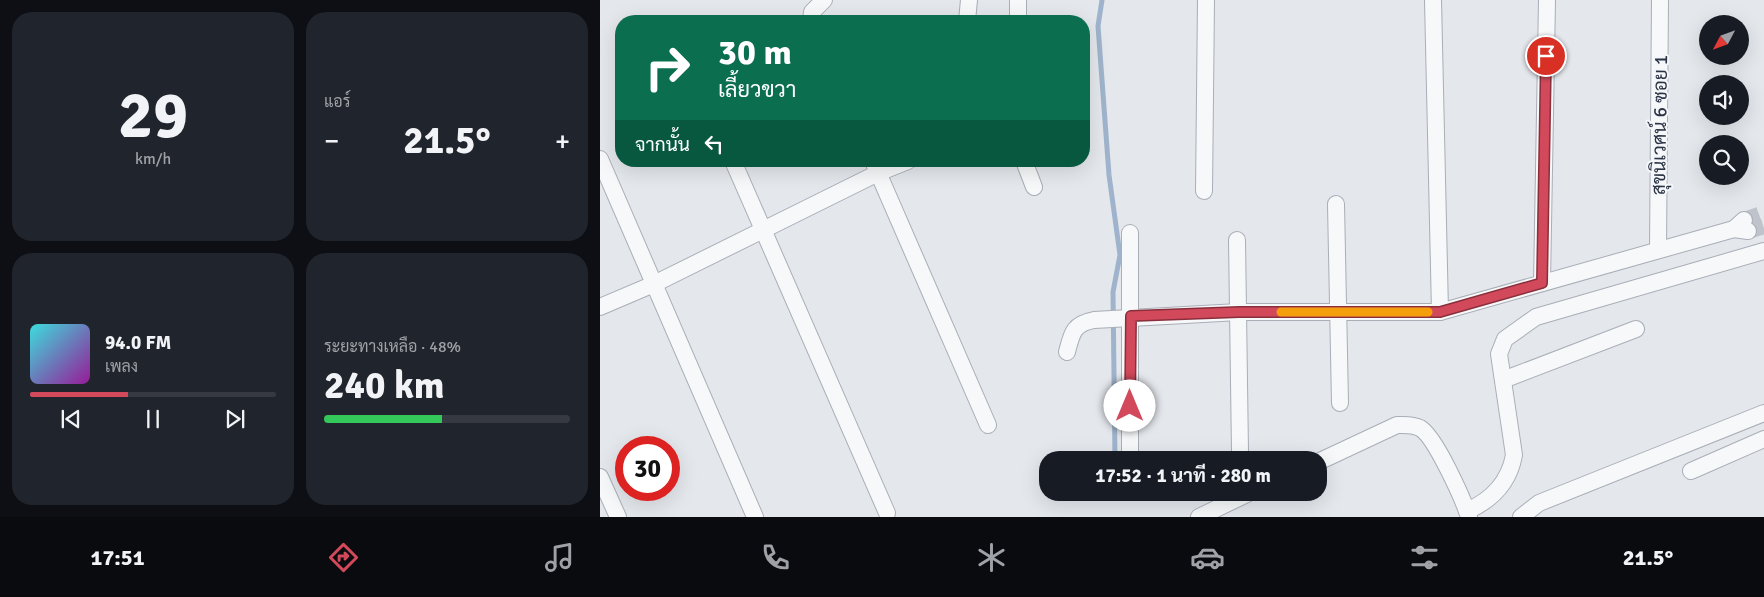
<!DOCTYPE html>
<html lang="th">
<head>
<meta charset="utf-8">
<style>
	:root { --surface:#171b24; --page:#20242c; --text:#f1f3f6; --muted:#9ea1a6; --line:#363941; --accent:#d1495b }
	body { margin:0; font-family:Signika,Sarabun,sans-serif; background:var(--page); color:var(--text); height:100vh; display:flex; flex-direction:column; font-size:19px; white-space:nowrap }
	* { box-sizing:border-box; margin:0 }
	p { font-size:16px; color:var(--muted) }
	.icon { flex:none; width:28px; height:28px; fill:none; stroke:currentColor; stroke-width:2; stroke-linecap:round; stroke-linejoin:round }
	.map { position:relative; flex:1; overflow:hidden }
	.details { display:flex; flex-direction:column; gap:12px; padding:12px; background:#0d0f14; width:600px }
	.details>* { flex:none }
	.hud { position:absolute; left:15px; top:15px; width:475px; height:152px; border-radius:20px; box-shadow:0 5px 20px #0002; background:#0b6e4f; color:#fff; overflow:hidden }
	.needle { width:32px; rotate:229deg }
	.buttons { position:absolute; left:1099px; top:15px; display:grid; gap:10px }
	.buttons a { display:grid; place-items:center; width:50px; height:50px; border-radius:50%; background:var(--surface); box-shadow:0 5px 20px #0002; font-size:25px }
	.speed { position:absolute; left:15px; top:436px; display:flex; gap:10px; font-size:25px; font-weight:700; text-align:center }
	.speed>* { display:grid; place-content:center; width:65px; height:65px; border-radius:50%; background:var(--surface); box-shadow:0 5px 20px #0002; line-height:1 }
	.speed .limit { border:8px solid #d22; background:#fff; color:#111 }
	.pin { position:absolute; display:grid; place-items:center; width:42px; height:42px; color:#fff; margin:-21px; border:2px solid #fff; border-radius:50%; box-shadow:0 1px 5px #0007 }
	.me { position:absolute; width:55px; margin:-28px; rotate:0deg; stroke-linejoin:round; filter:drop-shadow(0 0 4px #0008) }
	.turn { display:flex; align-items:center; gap:18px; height:105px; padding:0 20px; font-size:22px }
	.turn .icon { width:65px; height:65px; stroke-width:2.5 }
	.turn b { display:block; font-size:35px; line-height:42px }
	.then { display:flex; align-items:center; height:48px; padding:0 20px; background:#0003; gap:10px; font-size:19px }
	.big { font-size:38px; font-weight:700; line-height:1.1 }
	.details .tile { flex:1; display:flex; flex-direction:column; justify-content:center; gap:8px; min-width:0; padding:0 18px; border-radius:20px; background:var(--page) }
	.details .dial { align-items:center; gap:0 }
	.dial b { font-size:65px; line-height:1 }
	.song { display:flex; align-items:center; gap:15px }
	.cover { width:60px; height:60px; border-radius:8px; background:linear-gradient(135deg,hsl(180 70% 55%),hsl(300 70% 35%)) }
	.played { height:5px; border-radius:2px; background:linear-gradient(90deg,var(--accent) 40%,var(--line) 40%) }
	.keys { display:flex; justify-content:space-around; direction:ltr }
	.heat { display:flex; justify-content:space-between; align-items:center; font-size:28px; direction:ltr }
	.charge { height:8px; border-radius:4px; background:linear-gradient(90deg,#34c759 48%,var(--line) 0) }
	.details .tiles { flex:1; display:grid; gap:12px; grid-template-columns:repeat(2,1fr) }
	.trip { position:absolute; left:439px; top:451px; width:288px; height:50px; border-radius:20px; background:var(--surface); box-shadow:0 5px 20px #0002; font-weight:700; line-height:50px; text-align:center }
	.tab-bar { display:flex; height:80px; justify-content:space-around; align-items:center; background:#090b0e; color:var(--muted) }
	.tab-bar .icon { width:35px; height:35px }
	.tab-bar .current { color:var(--accent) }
	.tab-bar b { font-size:22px; color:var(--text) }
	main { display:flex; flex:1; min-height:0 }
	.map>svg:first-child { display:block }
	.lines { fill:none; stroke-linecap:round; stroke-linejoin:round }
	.stream { stroke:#9fb4cc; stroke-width:5 }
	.minor-tunnel { stroke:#bfc3cb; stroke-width:16; stroke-dasharray:16 8; stroke-linecap:butt }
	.minor-casing { stroke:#a9aeb7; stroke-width:18 }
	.minor { stroke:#f7f8fa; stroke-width:16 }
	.route-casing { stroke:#882f3b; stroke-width:12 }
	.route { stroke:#d1495b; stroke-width:9 }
	.slow { stroke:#f59e0b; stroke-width:9 }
	.labels { text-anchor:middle; stroke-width:4; stroke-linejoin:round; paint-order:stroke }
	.street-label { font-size:19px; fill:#2b3445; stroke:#f4f6f9 }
</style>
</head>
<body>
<main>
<section class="details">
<div class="tiles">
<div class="tile dial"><b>29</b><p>km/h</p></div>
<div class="tile"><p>แอร์</p>
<div class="heat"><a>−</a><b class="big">21.5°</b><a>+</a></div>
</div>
<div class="tile">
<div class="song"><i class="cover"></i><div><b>94.0 FM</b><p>เพลง</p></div></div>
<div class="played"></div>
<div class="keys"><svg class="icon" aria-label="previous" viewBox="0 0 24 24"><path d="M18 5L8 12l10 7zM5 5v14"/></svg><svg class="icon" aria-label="pause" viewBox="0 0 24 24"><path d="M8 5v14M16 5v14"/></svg><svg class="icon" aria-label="next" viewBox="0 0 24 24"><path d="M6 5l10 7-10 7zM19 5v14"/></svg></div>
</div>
<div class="tile"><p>ระยะทางเหลือ · 48%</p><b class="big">240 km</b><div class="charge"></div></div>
</div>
</section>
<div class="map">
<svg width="1164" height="517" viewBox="0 0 1164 517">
	<rect width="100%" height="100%" fill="#e4e7ec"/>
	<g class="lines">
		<polyline class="stream" points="502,0 498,26 509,175 520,255 513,292 515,460"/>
		<g class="minor-tunnel">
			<polyline points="1144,220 1164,213"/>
			<polyline points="1148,231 1164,226"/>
		</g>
		<g class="minor-casing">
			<g id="minor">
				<polyline points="833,0 840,312"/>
				<polyline points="211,21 212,12 224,0"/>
				<polyline points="367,21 369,0"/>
				<polyline points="418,21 418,0"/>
				<polyline points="0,159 155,517"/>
				<polyline points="133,161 287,513"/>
				<polyline points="273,161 388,425"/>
				<polyline points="424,161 434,187"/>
				<polyline points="604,191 606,0"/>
				<polyline points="736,204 740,403"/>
				<polyline points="1144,220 1134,229 1148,231"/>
				<polyline points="637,240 640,452"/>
				<polyline points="1058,249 1060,0"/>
				<polyline points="942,283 947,0"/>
				<polyline points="0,307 54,284 278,173 308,161"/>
				<path d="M467,352C472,333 473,324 494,320L639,312H840L1134,229"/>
				<polyline points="903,380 1036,329"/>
				<polyline points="530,460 530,233"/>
				<path d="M718,462L797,425C805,425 812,424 820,428C835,436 863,499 869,517"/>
				<polyline points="1091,471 1164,439"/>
				<polyline points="0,477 18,517"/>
				<path d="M867,511C892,500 909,483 914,455L899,354L905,339L936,317L1164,251"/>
				<polyline points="599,517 651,492"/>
				<polyline points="921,517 939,503 1164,413"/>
			</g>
		</g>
		<use href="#minor" class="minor"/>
	</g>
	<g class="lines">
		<g class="route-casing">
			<polyline id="route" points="530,406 531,316 639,312 840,312 942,283 946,56"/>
		</g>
		<use href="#route" class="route"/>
		<polyline class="slow" points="681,312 828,312"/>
	</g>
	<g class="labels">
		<g class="street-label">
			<text transform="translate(1059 125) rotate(-89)" y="7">สุขนิเวศน์ 6 ซอย 1</text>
		</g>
	</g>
</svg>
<div class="buttons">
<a><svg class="needle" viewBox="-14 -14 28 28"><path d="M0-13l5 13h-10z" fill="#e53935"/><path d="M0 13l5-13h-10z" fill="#9ea1a6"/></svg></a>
<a><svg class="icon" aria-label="sound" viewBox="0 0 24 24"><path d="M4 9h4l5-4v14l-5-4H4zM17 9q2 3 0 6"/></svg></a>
<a><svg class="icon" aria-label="search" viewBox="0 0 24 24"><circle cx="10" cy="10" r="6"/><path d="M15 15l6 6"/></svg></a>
</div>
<div class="speed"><div class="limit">30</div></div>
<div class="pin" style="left:946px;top:56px;background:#d93025"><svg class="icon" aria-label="arrive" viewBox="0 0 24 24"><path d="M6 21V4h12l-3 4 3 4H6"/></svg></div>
<svg class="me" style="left:530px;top:406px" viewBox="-20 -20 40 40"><circle r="19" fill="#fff"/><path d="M0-13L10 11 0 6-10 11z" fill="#d1495b"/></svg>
<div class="trip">17:52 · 1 นาที · 280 m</div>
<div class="hud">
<div class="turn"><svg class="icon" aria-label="right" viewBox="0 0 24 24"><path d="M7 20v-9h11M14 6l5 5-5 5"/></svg><div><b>30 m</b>เลี้ยวขวา</div></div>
<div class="then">จากนั้น<svg class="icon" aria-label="left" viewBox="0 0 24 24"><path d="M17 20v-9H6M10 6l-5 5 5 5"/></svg></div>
</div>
</div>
</main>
<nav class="tab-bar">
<b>17:51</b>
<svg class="icon current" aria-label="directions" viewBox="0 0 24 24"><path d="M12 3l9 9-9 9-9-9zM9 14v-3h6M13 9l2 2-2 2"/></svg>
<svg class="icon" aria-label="music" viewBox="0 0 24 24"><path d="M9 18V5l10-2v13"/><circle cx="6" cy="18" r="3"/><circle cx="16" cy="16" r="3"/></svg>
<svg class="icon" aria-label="phone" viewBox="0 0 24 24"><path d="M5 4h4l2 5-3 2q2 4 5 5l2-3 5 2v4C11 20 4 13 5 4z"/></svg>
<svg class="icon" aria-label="climate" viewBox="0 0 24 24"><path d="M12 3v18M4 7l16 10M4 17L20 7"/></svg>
<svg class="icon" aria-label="car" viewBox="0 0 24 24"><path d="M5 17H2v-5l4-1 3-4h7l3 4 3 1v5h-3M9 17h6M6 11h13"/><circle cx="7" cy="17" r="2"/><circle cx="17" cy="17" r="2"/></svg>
<svg class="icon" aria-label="filters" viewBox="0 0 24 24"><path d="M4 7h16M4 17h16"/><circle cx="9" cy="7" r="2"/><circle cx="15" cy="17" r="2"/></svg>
<b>21.5°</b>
</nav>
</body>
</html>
